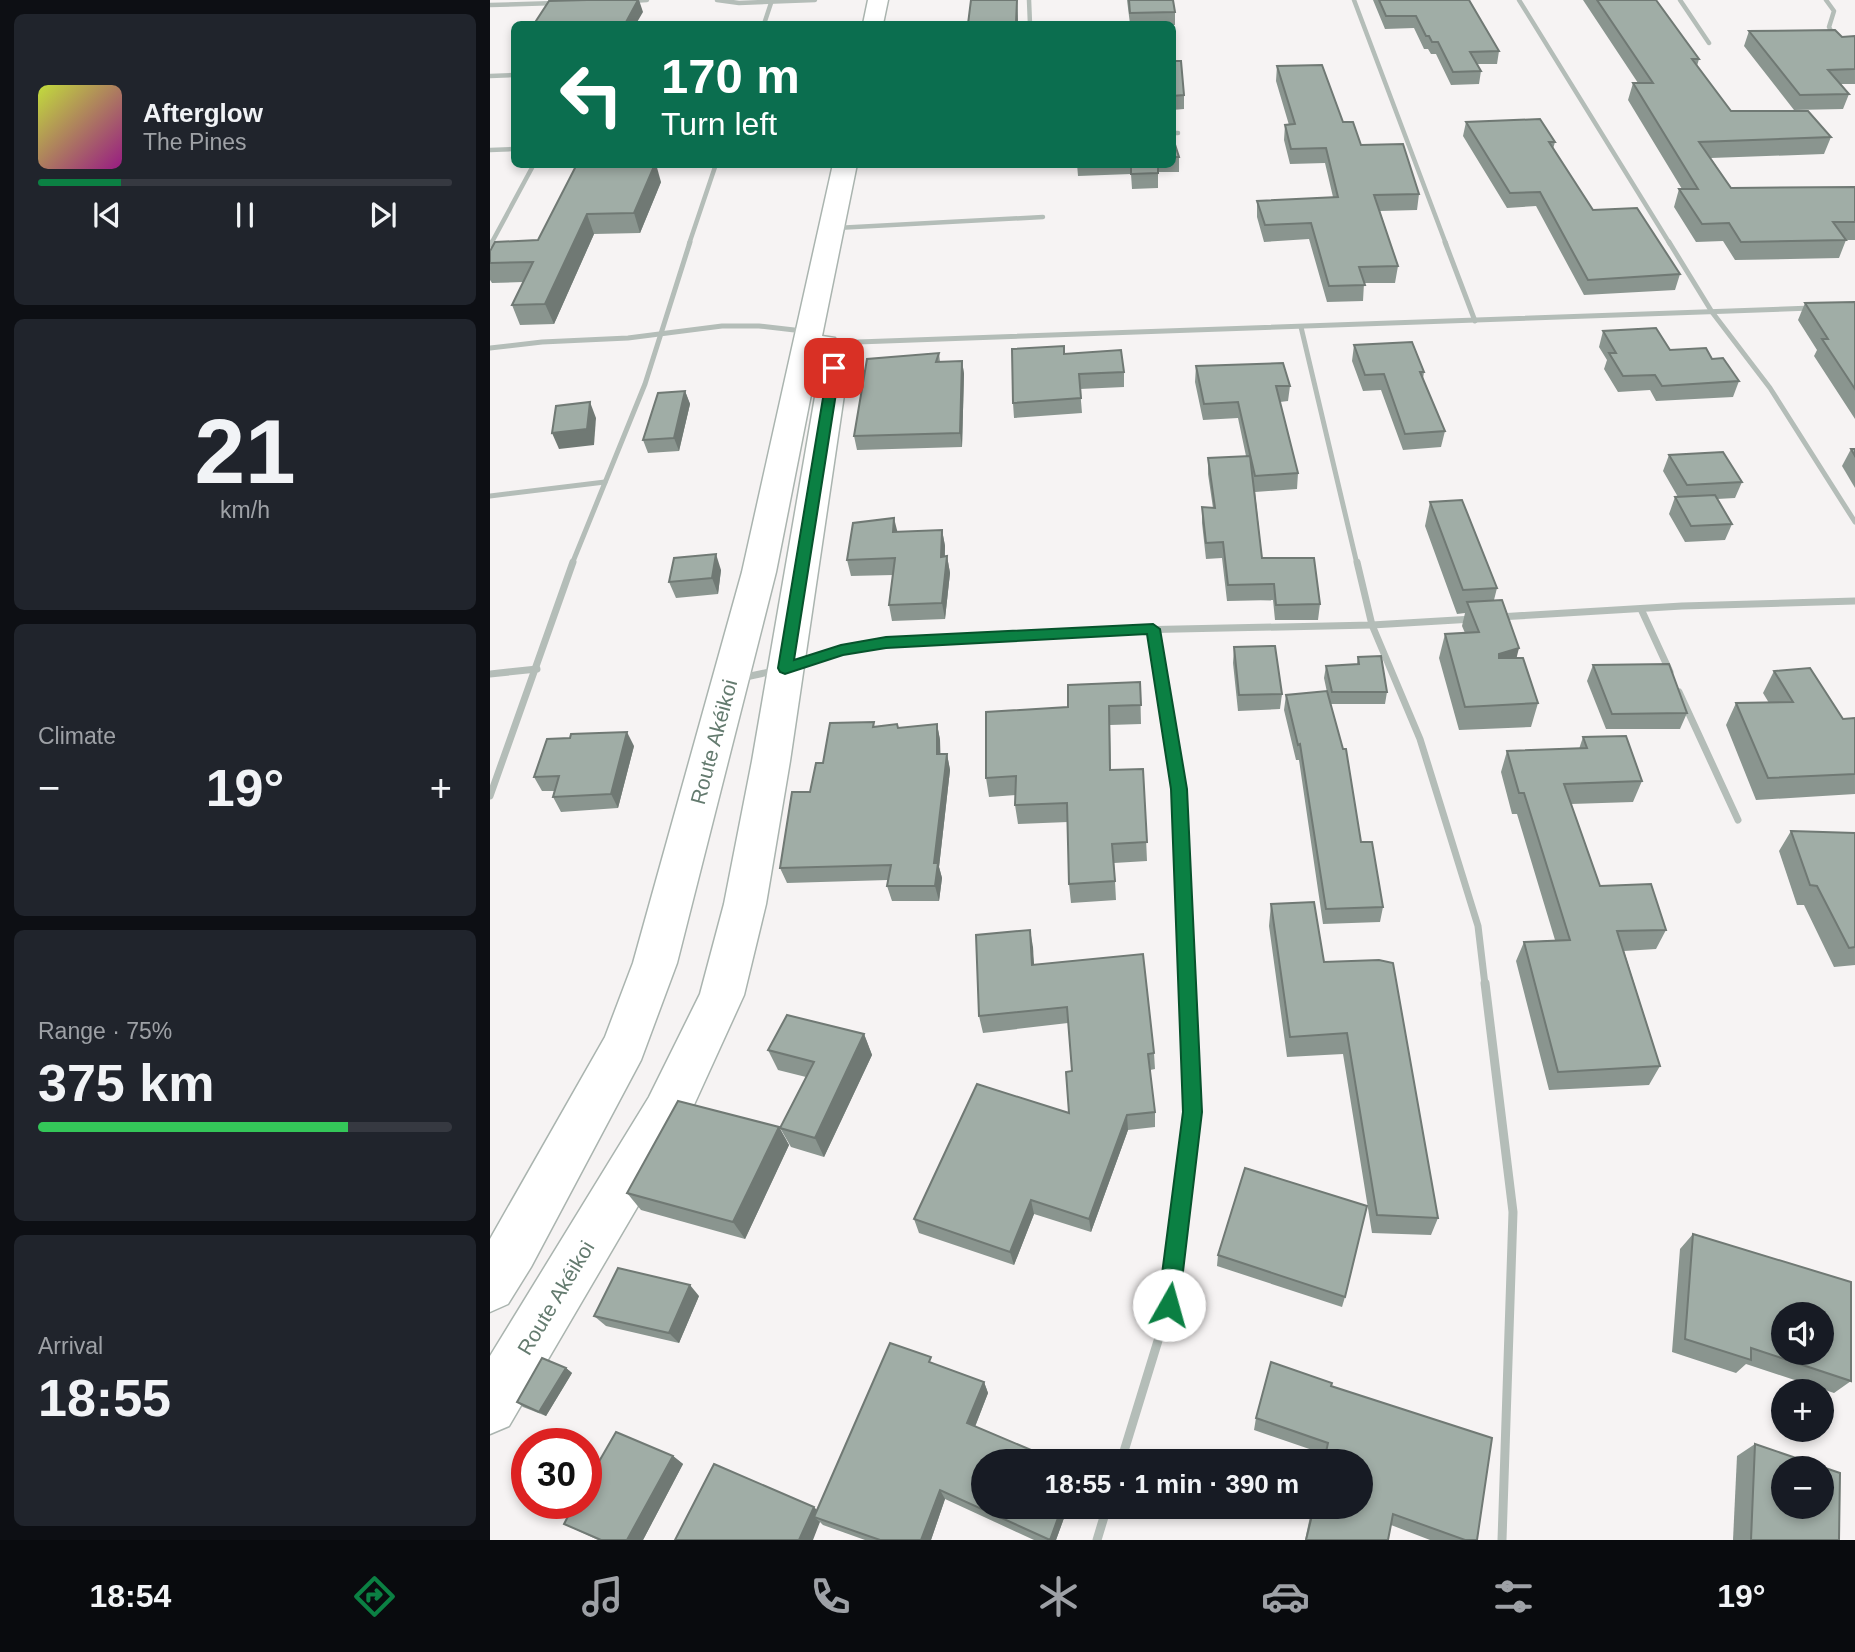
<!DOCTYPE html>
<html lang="en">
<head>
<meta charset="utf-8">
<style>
	:root { --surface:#171b24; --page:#20242c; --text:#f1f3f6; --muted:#9ea1a6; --line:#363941; --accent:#0b8043 }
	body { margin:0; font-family:Arial,sans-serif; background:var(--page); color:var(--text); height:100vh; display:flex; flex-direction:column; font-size:26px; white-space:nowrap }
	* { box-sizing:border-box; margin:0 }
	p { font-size:23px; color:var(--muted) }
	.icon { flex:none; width:38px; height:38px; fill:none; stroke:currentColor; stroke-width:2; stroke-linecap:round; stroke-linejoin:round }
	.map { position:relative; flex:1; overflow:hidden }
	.sheet { display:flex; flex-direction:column; gap:14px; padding:14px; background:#0d0f14; width:490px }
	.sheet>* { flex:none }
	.hud { position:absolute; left:21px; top:21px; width:665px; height:147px; border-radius:10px; box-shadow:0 4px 10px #0003; background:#0b6e4f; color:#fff; overflow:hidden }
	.fabs { position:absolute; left:1281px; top:1302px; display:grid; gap:14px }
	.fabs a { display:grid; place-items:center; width:63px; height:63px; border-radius:50%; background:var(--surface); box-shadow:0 4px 10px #0003; font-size:35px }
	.speed { position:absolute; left:21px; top:1428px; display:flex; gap:14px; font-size:35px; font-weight:700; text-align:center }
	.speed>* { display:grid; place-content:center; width:91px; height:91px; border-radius:50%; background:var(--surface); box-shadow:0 4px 10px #0003; line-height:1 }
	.speed .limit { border:10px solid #d22; background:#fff; color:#111 }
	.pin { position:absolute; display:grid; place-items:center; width:60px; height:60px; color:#fff; margin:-30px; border-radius:14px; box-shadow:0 4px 10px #0006 }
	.me { position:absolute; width:77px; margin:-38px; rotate:7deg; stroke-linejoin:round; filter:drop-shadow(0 0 5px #0008) }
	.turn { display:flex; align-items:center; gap:24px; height:147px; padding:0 35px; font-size:32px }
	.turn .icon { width:91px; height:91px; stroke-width:2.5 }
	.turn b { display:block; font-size:49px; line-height:60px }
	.big { font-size:52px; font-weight:800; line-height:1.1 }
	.sheet .tile { flex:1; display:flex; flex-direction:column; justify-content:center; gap:10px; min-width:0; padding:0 24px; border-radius:10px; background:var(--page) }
	.sheet .dial { align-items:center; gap:0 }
	.dial b { font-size:91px; line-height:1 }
	.song { display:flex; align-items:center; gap:21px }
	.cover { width:84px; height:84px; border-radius:10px; background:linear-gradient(135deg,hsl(70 70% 55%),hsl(310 70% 35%)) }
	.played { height:7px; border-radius:4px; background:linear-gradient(90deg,var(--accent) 20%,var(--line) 20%) }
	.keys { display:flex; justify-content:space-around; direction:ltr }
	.heat { display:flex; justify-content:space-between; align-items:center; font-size:38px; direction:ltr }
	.charge { height:10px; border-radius:5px; background:linear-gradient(90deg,#34c759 75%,var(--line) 0) }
	.trip { position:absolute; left:481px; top:1449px; width:402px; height:70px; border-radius:35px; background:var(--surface); box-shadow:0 4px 10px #0003; font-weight:800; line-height:70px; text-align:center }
	.tab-bar { display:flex; height:112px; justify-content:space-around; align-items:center; background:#090b0e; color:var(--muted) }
	.tab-bar .icon { width:49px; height:49px }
	.tab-bar .active { color:var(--accent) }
	.tab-bar b { font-size:32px; color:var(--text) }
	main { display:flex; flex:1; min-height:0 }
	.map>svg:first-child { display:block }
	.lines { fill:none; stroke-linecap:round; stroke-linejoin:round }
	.secondary-casing { stroke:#aab4af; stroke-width:3 }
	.street-far3 { stroke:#b4bdb8; stroke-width:4.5 }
	.street-far2 { stroke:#b4bdb8; stroke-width:5 }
	.street-far1 { stroke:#b4bdb8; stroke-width:7 }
	.street { stroke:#b4bdb8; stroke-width:9 }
	.secondary { fill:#fff; fill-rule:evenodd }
	.wall { fill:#8a958f }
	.shaded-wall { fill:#707974 }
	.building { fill:#a0ada6; stroke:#707974; stroke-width:2; fill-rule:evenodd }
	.route { fill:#0b8043; stroke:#07532c; stroke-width:2 }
	.labels { text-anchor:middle; stroke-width:7; stroke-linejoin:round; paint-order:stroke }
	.street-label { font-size:21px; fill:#647b6f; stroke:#fff }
</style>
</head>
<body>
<main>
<section class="sheet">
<div class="tile">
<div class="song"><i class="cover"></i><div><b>Afterglow</b><p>The Pines</p></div></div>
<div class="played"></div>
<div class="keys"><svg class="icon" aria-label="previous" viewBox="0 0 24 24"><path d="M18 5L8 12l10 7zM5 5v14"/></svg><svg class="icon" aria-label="pause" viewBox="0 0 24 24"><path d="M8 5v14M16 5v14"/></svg><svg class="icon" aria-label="next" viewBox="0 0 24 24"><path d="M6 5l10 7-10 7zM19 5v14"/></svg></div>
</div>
<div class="tile dial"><b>21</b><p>km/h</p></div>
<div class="tile"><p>Climate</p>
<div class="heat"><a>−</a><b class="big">19°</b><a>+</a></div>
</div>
<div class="tile"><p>Range · 75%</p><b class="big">375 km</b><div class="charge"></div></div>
<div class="tile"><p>Arrival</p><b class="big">18:55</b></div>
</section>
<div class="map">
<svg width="1365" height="1540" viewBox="0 0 1365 1540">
	<rect width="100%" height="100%" fill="#f6f3f3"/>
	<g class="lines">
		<g class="secondary-casing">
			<g id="secondary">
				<polygon points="378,0 398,0 393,24 373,24"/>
				<polygon points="343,164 367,164 332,336 345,338 355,355 358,368 300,761 276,904 254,995 193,1129 19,1426 0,1434 0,1356 159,1097 210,994 234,904 262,761 330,368 328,359 286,572 187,963 151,1060 41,1267 18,1304 0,1312 0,1239 115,1037 143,963 252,572"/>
			</g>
		</g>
		<g class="street-far3">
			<polyline points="227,0 249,3 325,0"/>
			<polyline points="539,0 540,24"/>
			<polyline points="864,0 956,244"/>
			<polyline points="1029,0 1180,244"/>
			<polyline points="1190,0 1219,43"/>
			<polyline points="1336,0 1344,11 1339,27 1344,36"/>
			<polyline points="141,1 157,0"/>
			<polyline points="0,5 66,3"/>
			<polyline points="274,24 281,3"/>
			<polyline points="0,76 24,75"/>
			<polyline points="682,133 688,133"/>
			<polyline points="0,150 24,149"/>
			<polyline points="346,228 553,217"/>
			<polyline points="1,244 44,164"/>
			<polyline points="199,244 226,164"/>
		</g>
		<g class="street-far2">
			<polyline points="955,242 985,321"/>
			<polyline points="1179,242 1222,312 1280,388 1365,522"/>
			<polyline points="0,245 2,242"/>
			<polyline points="811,327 867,564"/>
			<polyline points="340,343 1322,308"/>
			<polyline points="0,348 52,342 138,338 232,326 269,326 313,331"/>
			<polyline points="0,496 115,482"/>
			<polyline points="82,564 155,384 200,242"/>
		</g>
		<g class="street-far1">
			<polyline points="867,562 882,625 930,739 988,926 995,985"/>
			<polyline points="1151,609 1180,672"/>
			<polyline points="1009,617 1192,606 1365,601"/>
			<polyline points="663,629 689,789 698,985"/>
			<polyline points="308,664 351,650 396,643 595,631 882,625 983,619"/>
			<polyline points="0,674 47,669"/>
			<polyline points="251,678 284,671"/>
			<polyline points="1189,692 1248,820"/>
			<polyline points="0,796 83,562"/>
		</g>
		<g class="street">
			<polyline points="995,983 1023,1212 1012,1540"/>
			<polyline points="631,1461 679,1305 703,1112 697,983"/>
			<polyline points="607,1540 617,1507"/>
		</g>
		<use href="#secondary" class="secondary"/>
	</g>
	<g class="wall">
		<polygon points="481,0 527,0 528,24 478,24"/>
		<polygon points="637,0 683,0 685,12 685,25 640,24"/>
		<polygon points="883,0 979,0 1009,51 1007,64 987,64 991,71 989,84 961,85 946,54 941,54 938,49 934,49 924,28 895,29"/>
		<polygon points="1093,0 1166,0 1209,59 1207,66 1241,111 1341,137 1334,154 1221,158 1241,188 1365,187 1365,240 1356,240 1349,258 1245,260 1233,241 1206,242 1184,207 1189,189 1192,189 1138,100 1143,83 1148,83"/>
		<polygon points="1259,31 1352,37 1365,36 1365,84 1351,84 1359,94 1353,109 1304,110 1254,46"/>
		<polygon points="682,61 694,95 694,109 682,110"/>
		<polygon points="787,66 853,122 871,145 929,194 927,210 890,211 908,266 905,283 874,283 873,301 837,302 819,239 774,242 767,217 767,201 843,197 835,163 800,164 794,140 795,125 799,125 786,81"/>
		<polygon points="976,122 1065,142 1063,149 1103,210 1190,274 1185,290 1094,295 1046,206 1017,208 973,136"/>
		<polygon points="682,135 689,157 689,172 668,172 668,188 642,189 641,174 588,176 587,164 682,164"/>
		<polygon points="87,164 171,182 150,233 104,234 64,324 30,325 22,305 33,282 2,283 0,280 0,251 48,240"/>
		<polygon points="1365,302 1365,419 1324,356 1327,350 1308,320 1315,303"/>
		<polygon points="1113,331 1180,350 1222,359 1249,381 1243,397 1166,401 1160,390 1128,392 1114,369 1117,360 1109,347"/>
		<polygon points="864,345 934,372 933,379 955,431 951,447 913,450 891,390 873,391 862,361"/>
		<polygon points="449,353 450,362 472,361 474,374 472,447 367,450 364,436"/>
		<polygon points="574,354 634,372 634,387 590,389 592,413 524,418 523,403"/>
		<polygon points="706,366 800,386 798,401 790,402 808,473 807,489 765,492 772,558 830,604 828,620 785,620 783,600 737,601 732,558 716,559 712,523 712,507 723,508 718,474 718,458 756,456 748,418 713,420 705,382"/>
		<polygon points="195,391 200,404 189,451 158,453 153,440"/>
		<polygon points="1361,449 1365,449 1365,488 1352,466"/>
		<polygon points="1179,455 1252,482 1245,498 1227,499 1242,524 1235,540 1195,542 1179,514 1185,497 1188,497 1173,471"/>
		<polygon points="940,502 1007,588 1004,600 1027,658 1048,703 1041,727 969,730 949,658 955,634 975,633 972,626 975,613 967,614 935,526"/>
		<polygon points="452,530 455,546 455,556 457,556 460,573 455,619 402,621 399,605 403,575 361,576 357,560 407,532"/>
		<polygon points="231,570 228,594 186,598 179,582"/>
		<polygon points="744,647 792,694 790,709 748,711 743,663"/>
		<polygon points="868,657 897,692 895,704 841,704 871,842 893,907 890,922 833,924 809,760 806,760 794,710 796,695 838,697 834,678 836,666 867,664"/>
		<polygon points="1103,665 1197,713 1190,729 1116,729 1097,681"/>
		<polygon points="1284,671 1353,719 1365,718 1365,794 1266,800 1236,725 1246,703 1279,703 1273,693"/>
		<polygon points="650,682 651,724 620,725 621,770 653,769 657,861 624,863 626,900 581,903 579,884 578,822 528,824 525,805 526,795 499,797 496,778 578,707"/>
		<polygon points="407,724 408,728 447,724 450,740 450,754 457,754 460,770 449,867 452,878 449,901 402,901 397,886 398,880 297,883 290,868 333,763 385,727"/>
		<polygon points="1093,737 1152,781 1143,802 1081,804 1110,886 1176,930 1166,949 1134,951 1170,1066 1159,1085 1059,1090 1026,961 1034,942 1065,940 1027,814 1022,814 1011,772 1017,751 1089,749"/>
		<polygon points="144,746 128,808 71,812 63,797 64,791 52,791 44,777"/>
		<polygon points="1301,831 1365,833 1365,965 1344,967 1314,905 1307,905 1289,851"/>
		<polygon points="781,904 834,962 948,1218 941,1235 882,1233 853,1054 797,1057 779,926"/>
		<polygon points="540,930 544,965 664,1053 665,1069 660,1070 665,1112 665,1127 638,1130 601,1232 544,1214 524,1265 429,1233 424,1219 579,1113 582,1071 578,1023 493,1033 489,1016"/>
		<polygon points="374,1034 382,1055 334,1157 301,1147 290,1128 316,1077 288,1070 278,1050"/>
		<polygon points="289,1127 299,1145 255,1239 151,1210 137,1193"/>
		<polygon points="1203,1234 1361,1381 1344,1393 1256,1364 1246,1373 1182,1352 1190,1249"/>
		<polygon points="728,1255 855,1297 852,1307 727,1266"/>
		<polygon points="209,1296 189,1343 116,1326 104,1316"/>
		<polygon points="445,1364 494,1382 498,1393 485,1427 494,1507 578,1507 566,1540 544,1540 455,1499 441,1540 375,1540 333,1525 330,1522 185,1540 327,1510"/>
		<polygon points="76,1368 82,1373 56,1416 33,1407 27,1402"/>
		<polygon points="841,1386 987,1540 940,1540 901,1525 898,1540 815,1540 822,1507 872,1507 872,1461 832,1461 834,1454 764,1430 766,1418"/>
		<polygon points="1265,1444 1349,1540 1243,1540 1247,1456"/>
		<polygon points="183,1456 193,1464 153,1540 108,1540 74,1524"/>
	</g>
	<g class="shaded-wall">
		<polygon points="148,0 149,0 153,12 146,24 135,24"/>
		<polygon points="527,0 528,24 526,24"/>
		<polygon points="165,164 166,164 171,182 150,233 144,213"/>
		<polygon points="97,214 104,234 64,324 55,304"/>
		<polygon points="472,361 474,374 472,447 470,433"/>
		<polygon points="195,391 200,404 189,451 184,438"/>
		<polygon points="100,402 106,418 104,445 69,449 62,433"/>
		<polygon points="404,518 408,534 403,532"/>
		<polygon points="452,530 455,546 454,573 451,557"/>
		<polygon points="226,554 231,570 228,594 222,578"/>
		<polygon points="457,556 460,573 455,619 452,603"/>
		<polygon points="1029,648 1023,672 1002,678 1009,654"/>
		<polygon points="447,724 450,740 451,770 447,754"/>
		<polygon points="137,732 144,746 128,808 121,794"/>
		<polygon points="457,754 460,770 449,867 452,878 449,901 445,886 444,863"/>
		<polygon points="540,930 543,947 545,982 542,965"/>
		<polygon points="374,1034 382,1055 334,1157 325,1138"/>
		<polygon points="637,1115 638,1130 601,1232 599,1219"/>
		<polygon points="289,1127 299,1145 255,1239 243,1222"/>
		<polygon points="541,1200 544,1214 524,1265 520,1252"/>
		<polygon points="200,1285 209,1296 189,1343 179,1333"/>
		<polygon points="76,1368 82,1373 56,1416 49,1412"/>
		<polygon points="494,1382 498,1393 482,1434 477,1423"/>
		<polygon points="183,1456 193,1464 153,1540 137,1540"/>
		<polygon points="450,1490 455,1499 441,1540 431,1540"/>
		<polygon points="324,1507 333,1516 324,1517 330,1522 323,1540 309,1540"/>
		<polygon points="572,1507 578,1507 566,1540 560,1540"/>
	</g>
	<g class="building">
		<polygon points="97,0 148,0 135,24 44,24 59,1"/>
		<polygon points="481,0 527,0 526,23 478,24"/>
		<polygon points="639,0 683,0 685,12 640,13"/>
		<polygon points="889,0 979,0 1009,51 980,52 991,71 963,72 948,42 942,42 939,36 936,36 926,16 896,16"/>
		<polygon points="1107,0 1166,0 1209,59 1202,59 1241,111 1318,111 1341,137 1209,142 1241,188 1365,187 1365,222 1343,222 1356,240 1251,242 1239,223 1212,224 1189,189 1208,189 1143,83 1163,83"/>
		<polygon points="1345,30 1352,37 1365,36 1365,69 1338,70 1359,94 1310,95 1259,31"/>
		<polygon points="682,61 691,61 694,95 682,96"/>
		<polygon points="832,65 853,122 863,122 871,145 913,144 929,194 884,195 908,266 869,267 875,285 839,286 821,223 775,225 767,201 848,197 836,148 801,149 795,125 805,124 787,66"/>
		<polygon points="1050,119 1065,142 1059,142 1103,210 1147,208 1190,274 1098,280 1050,192 1020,193 976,122"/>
		<polygon points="682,135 689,157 682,157"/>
		<polygon points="87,164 165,164 144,213 97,214 55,304 22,305 43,262 0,263 0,251 5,242 48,240"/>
		<polygon points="641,164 668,164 668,173 641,174"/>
		<polygon points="1365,302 1365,389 1332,339 1338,339 1315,303"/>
		<polygon points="1166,328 1180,350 1216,348 1222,359 1233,358 1249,381 1172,386 1165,375 1133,376 1119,353 1126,353 1113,331"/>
		<polygon points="922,342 934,372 930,372 955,431 915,434 894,374 875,375 864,345"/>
		<polygon points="574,346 574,354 631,350 634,372 589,374 591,398 523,403 522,349"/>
		<polygon points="449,353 446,362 472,361 470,433 364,436 377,359"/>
		<polygon points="793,363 800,386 786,386 808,473 765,476 748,402 714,404 706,366"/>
		<polygon points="195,391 184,438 153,440 168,393"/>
		<polygon points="100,402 97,429 62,433 66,406"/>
		<polygon points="1361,449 1365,449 1365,456"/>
		<polygon points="1233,452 1252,482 1197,485 1179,455"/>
		<polygon points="760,456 772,558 824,558 830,604 786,605 784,584 738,585 733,542 716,543 712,507 725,508 718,458"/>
		<polygon points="1225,495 1242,524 1201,526 1185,497"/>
		<polygon points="972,500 1007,588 973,590 940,502"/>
		<polygon points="404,518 403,532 452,530 451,557 457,556 452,603 399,605 405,558 357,560 363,523"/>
		<polygon points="226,554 222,578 179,582 184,558"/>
		<polygon points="1012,600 1029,648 1009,654 1009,658 1033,658 1048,703 975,707 955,634 989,632 977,602"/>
		<polygon points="785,646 792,694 749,695 744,647"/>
		<polygon points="891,656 897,692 842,692 836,666 869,664 868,657"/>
		<polygon points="1179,664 1197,713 1122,714 1103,665"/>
		<polygon points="1320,668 1353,719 1365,718 1365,774 1278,778 1246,703 1303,702 1284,671"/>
		<polygon points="650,682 651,705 619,706 620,770 653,769 657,842 622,844 625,881 579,884 577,803 525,805 526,776 496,778 496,712 578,707 578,685"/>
		<polygon points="837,691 853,749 856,749 871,842 882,842 893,907 836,909 810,744 808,745 796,695"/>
		<polygon points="384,722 383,727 407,724 408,728 447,724 447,754 457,754 444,863 448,863 445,886 397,886 401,865 290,868 302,792 320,792 326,763 333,763 340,723"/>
		<polygon points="137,732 121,794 63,797 69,776 44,777 57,739 80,738 81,734"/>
		<polygon points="1136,736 1152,781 1074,784 1110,886 1161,884 1176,930 1127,931 1170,1066 1068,1072 1034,942 1080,940 1034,793 1029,793 1017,751 1097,748 1093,737"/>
		<polygon points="1301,831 1365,833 1365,947 1359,948 1327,886 1320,885"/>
		<polygon points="824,902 834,962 889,960 903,963 948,1218 887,1215 857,1033 800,1037 781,904"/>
		<polygon points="540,930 542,965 653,954 664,1053 658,1054 665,1112 637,1115 599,1219 541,1200 520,1252 424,1219 487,1084 579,1113 576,1072 582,1071 577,1007 489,1016 486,935"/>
		<polygon points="297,1015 374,1034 325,1138 290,1128 324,1062 278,1050"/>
		<polygon points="188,1101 289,1127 243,1222 137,1193"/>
		<polygon points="755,1168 877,1206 855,1297 728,1255"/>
		<path d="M1203,1234L1361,1282V1381L1261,1348V1360L1195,1339ZM1293,1314H1332V1353H1293Z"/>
		<polygon points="128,1268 200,1285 179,1333 104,1316"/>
		<polygon points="400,1343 441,1357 439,1362 494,1382 477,1423 567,1461 494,1461 494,1507 572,1507 560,1540 450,1490 431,1540 390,1540 324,1517"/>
		<polygon points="52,1358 76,1368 49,1412 27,1402"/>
		<polygon points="781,1362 842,1383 841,1386 1002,1438 987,1540 975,1540 903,1514 898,1540 816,1540 824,1507 872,1507 872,1461 834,1461 838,1443 766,1418"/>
		<polygon points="126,1432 183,1456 137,1540 111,1540 74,1524 85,1503 96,1503 96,1484"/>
		<path d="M1265,1444L1350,1473L1349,1540H1261ZM1293,1468H1332V1507H1293Z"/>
		<polygon points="224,1464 324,1507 309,1540 185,1540"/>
	</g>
	<polygon class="route" points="344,364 350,368 304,660 351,645 396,637 663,624 670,629 697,789 712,1112 689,1305 686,1313 679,1316 671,1313 668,1305 693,1112 681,789 657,634 396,648 353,655 295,674 290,672 288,668 338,368"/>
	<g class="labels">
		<g class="street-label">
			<text transform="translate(224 742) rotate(-75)" y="7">Route Akéikoi</text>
			<text transform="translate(66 1298) rotate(-59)" y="7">Route Akéikoi</text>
		</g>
	</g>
</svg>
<div class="fabs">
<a><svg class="icon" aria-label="sound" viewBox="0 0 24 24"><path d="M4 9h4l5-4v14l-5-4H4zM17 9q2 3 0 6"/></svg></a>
<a>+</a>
<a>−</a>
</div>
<div class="speed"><div class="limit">30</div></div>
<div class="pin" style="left:344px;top:368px;background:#d93025"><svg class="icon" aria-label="arrive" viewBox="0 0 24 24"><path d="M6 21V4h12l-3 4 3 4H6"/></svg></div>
<svg class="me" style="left:679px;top:1305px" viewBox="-20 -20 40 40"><circle r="19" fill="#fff"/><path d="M0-13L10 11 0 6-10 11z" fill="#0b8043"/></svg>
<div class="trip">18:55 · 1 min · 390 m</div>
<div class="hud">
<div class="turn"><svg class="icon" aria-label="left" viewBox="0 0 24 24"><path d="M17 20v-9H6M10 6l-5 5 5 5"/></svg><div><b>170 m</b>Turn left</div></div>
</div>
</div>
</main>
<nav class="tab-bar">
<b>18:54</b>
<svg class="icon active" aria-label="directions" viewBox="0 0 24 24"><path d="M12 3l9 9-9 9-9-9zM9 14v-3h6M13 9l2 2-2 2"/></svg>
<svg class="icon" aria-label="music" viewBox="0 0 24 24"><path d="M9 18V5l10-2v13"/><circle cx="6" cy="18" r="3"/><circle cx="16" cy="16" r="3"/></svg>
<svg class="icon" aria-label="phone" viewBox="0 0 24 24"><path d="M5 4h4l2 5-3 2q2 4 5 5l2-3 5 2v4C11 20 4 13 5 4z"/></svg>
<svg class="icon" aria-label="climate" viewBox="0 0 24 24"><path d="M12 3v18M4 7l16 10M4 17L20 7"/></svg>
<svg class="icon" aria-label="car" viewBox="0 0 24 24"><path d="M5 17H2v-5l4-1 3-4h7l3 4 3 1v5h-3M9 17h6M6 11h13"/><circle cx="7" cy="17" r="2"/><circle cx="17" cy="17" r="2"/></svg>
<svg class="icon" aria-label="filters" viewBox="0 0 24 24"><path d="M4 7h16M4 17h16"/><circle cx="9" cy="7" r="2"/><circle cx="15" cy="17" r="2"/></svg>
<b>19°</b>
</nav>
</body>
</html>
